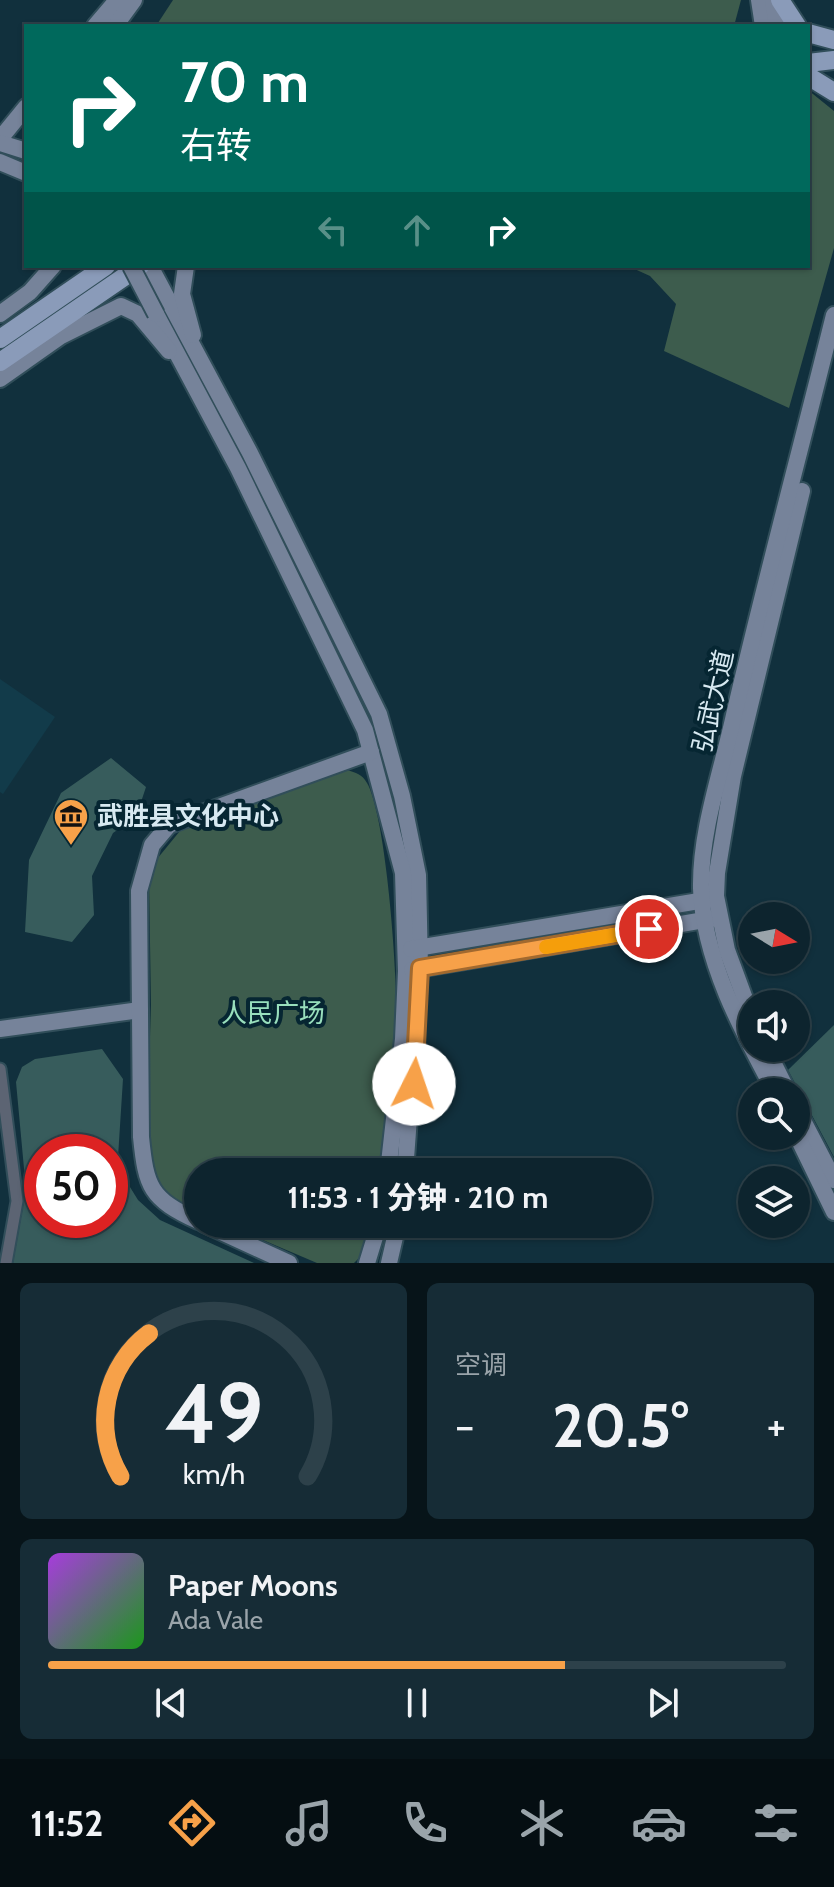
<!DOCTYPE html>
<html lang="zh">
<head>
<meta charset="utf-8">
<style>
	:root { --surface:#0d242e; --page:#162c36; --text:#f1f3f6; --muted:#9aa4aa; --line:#2d414a; --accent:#f7a149 }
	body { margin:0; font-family:Cabin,"Noto Sans SC",sans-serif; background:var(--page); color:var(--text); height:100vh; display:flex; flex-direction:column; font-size:30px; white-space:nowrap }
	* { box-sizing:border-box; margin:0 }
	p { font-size:26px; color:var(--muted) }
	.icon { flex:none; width:44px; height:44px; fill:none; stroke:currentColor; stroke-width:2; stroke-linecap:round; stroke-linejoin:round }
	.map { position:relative; height:1263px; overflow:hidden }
	.side { display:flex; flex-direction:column; gap:20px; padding:20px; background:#071419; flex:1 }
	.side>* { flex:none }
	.banner { position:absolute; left:24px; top:24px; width:786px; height:244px; border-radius:0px; box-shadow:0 2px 6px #0004,0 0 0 2px var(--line); background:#00695c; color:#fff; overflow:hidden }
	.needle { width:52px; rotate:100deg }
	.controls { position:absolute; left:738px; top:902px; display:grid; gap:16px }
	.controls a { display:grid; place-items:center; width:72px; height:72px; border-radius:50%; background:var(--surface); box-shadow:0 2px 6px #0004,0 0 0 2px var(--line); font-size:40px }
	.speed { position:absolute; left:24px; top:1134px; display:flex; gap:16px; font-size:40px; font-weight:700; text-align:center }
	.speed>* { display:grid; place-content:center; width:104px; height:104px; border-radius:50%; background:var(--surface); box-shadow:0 2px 6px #0004,0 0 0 2px var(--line); line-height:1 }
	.speed .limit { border:12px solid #d22; background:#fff; color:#111 }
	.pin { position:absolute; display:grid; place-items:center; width:68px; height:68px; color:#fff; margin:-34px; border:4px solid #fff; border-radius:50%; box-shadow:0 2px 8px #0007 }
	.me { position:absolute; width:88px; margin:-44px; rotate:4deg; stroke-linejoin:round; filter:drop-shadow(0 0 6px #0008) }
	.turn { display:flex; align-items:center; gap:28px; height:168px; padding:0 24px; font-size:36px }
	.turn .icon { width:104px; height:104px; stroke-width:2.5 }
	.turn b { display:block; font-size:56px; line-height:68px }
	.lanes { display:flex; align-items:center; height:76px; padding:0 24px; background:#0003; justify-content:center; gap:40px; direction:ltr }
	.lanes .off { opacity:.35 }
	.big { font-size:60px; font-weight:800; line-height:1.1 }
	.side .card { flex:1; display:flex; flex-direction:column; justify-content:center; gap:12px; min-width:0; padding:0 28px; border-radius:12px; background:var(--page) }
	.side .dial { align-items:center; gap:0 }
	.dial svg { height:208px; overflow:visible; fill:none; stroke:var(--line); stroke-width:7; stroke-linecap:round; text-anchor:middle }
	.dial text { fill:var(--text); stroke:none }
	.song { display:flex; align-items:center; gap:24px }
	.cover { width:96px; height:96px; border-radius:12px; background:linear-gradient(135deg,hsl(280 70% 55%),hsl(120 70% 35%)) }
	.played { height:8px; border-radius:4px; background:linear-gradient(90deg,var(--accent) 70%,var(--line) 70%) }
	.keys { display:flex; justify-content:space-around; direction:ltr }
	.heat { display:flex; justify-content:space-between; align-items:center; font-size:44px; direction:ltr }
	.side .tiles { flex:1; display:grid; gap:20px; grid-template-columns:1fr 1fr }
	.card:last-child { grid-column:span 2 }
	.trip { position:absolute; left:184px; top:1158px; width:468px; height:80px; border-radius:40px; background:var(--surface); box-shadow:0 2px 6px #0004,0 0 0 2px var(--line); font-weight:800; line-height:80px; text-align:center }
	.tabs { display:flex; height:128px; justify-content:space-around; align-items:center; background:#050e12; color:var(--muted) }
	.tabs .icon { width:56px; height:56px }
	.tabs .active { color:var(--accent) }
	.tabs b { font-size:36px; color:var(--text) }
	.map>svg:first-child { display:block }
	.built { fill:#123b4a }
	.green { fill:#3d5c4d }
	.building { fill:#375c5c; fill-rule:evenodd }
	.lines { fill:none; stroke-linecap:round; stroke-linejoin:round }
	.street-casing { stroke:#314e5a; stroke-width:15 }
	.secondary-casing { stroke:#314e5a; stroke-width:20 }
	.primary-casing { stroke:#314e5a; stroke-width:22 }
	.street { stroke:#5c6473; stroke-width:11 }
	.secondary { stroke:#76839a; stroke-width:16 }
	.primary { stroke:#8a9bb9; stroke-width:18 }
	.secondary-bridge-casing { stroke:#314e5a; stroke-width:20; stroke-linecap:butt }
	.secondary-bridge { stroke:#76839a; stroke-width:16 }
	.route-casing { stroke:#a1692f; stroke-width:20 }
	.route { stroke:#f7a149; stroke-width:14 }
	.slow { stroke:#f59e0b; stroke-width:14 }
	.labels { text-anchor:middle; stroke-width:8; stroke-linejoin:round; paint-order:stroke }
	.street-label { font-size:26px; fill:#d7e9f1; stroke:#062632 }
	.poi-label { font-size:26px; font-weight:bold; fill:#d7e9f1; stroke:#062632; text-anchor:start }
	.park-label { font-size:26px; fill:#99e0bd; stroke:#062632 }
</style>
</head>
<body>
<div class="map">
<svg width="834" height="1263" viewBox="0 0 834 1263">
	<rect width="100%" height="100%" fill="#11303d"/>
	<polygon class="built" points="0,679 55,717 3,794 0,792"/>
	<g class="green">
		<polygon points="173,0 741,0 734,26 156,26"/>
		<polygon points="808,90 834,111 834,248 789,408 664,351 676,304 650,276 628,266 808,266"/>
		<path d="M347,770C356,773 362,774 367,783C386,815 398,977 396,1019C394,1070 385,1122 379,1172H198V1211L171,1197L157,1182L150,1160L147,1130L151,1005L149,880L157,859L184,826Z"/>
		<polygon points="225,1224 369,1224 361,1256 354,1263 317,1263"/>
	</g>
	<g class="building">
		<polygon points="111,758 146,787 136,817 113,833 92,876 94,915 72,942 25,932 29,860 61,793"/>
		<polygon points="834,1025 834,1157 788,1070"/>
		<path d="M102,1049L123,1079L118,1157L125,1179L138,1200L160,1220L254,1263H13L26,1190L16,1082L22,1067L35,1059ZM42,1152H110V1220H42Z"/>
	</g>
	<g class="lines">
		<g class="street-casing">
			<polyline id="street" points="0,1069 17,1201 6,1263"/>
		</g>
		<g class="secondary-casing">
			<g id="secondary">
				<polyline points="759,0 763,26"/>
				<polyline points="773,0 777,26"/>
				<polyline points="95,26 117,0"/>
				<polyline points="115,26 134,0"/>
				<polyline points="0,139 26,107"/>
				<polyline points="0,143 26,151"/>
				<polyline points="0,162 26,173"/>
				<polyline points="150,266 250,453 379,714 402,796 418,875 420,968 405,1172"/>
				<polyline points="186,266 182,294 193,335"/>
				<polyline points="0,314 30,292 53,266"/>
				<polyline points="156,314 238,468 365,730 403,873 406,971 403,1039 388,1172"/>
				<polyline points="0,379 61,336 121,306 138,314 169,351"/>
				<polyline points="411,949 711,899"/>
				<polyline points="412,970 716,918"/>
				<polyline points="752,1018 727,950 716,896 717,873 733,776 802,491"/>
				<polyline points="0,1029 140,1010"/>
				<polyline points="766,1048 788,1092"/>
				<path d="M775,1092C742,1031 703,959 701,888C700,831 722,770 734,715C765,581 801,448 834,315"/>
				<polyline points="796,1107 834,1180"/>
				<polyline points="796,1134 834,1212"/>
				<path d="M198,1221C150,1199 146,1187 141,1137L139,891L152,845L169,825L371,752"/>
				<polyline points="204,1224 289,1263"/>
				<polyline points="367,1263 379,1224"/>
				<polyline points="389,1263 398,1224"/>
			</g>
		</g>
		<g class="primary-casing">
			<g id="primary">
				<polyline points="780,0 797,26"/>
				<polyline points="808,33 834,40"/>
				<polyline points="808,63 834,60"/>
				<polyline points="808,76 834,92"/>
				<polyline points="0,339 106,266"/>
				<polyline points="0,362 140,266"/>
			</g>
		</g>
		<use href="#street" class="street"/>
		<use href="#secondary" class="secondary"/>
		<use href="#primary" class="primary"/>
		<g class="secondary-bridge-casing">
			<polyline id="secondary-bridge" points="131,266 156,314"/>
		</g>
		<use href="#secondary-bridge" class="secondary-bridge"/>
	</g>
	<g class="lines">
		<g class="route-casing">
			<polyline id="route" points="414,1084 420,968 649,929"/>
		</g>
		<use href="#route" class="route"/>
		<polyline class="slow" points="546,947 615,935"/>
	</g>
	<defs>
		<g id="museum-pin" transform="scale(1.8)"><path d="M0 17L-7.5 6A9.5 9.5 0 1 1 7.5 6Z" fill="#f7a149" stroke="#062632"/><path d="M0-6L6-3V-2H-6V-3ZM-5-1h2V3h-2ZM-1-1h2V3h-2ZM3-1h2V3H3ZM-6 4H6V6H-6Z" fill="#111"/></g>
	</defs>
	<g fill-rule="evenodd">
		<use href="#museum-pin" x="71" y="816"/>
	</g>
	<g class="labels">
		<g class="street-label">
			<text transform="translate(713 701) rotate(-77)" y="9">弘武大道</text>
		</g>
		<g class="poi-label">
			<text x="97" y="825">武胜县文化中心</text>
		</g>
		<g class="park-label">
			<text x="273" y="1022">人民广场</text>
		</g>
	</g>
</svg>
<div class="controls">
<a><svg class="needle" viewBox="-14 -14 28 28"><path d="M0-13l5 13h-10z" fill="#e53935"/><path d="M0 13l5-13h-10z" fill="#9aa4aa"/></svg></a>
<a><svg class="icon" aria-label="sound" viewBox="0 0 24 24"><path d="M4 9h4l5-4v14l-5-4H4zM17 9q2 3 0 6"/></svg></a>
<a><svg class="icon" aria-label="search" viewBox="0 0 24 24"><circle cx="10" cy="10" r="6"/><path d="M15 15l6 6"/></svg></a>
<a><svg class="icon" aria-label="layers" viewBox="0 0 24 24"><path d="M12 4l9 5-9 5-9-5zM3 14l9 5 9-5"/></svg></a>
</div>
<div class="speed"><div class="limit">50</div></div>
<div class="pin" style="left:649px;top:929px;background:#d93025"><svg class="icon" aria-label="arrive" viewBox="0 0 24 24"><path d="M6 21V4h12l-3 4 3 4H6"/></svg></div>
<svg class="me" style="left:414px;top:1084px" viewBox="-20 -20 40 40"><circle r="19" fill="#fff"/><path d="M0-13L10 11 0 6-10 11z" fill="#f7a149"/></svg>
<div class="trip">11:53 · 1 分钟 · 210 m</div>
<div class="banner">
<div class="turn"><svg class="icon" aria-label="right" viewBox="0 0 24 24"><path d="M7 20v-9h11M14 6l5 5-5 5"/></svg><div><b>70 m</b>右转</div></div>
<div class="lanes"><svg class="icon off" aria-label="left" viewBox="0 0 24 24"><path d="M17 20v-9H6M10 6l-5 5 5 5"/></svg><svg class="icon off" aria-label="ahead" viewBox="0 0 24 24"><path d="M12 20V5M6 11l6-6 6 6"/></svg><svg class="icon" aria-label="right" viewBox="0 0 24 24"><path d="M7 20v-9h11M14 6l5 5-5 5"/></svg></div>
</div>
</div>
<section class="side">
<div class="tiles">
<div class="card dial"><svg viewBox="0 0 100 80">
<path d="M14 69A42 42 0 1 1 86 69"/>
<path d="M14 69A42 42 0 0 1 25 14" stroke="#f7a149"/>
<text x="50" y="56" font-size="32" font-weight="700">49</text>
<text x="50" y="72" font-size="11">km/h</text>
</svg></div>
<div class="card"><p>空调</p>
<div class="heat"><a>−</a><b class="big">20.5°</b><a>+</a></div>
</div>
<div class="card">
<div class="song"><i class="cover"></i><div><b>Paper Moons</b><p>Ada Vale</p></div></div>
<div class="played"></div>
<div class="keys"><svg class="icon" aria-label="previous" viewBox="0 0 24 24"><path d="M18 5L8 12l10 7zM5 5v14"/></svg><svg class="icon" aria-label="pause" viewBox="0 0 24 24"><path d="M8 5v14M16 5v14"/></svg><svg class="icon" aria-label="next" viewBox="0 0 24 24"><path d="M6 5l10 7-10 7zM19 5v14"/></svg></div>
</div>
</div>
</section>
<nav class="tabs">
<b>11:52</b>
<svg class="icon active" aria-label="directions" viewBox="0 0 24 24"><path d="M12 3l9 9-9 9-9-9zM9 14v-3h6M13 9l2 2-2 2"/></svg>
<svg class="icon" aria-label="music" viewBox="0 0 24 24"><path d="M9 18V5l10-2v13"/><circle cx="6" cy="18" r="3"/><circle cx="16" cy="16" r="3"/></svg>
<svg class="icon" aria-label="phone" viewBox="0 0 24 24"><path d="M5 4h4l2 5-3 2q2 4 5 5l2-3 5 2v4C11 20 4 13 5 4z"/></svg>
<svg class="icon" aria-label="climate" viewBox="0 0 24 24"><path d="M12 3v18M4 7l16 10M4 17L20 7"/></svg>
<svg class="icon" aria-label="car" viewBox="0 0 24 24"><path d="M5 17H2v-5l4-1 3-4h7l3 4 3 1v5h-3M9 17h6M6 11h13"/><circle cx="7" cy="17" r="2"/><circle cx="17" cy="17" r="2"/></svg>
<svg class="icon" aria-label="filters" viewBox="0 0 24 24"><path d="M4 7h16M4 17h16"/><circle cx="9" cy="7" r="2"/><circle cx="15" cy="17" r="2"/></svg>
</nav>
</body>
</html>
